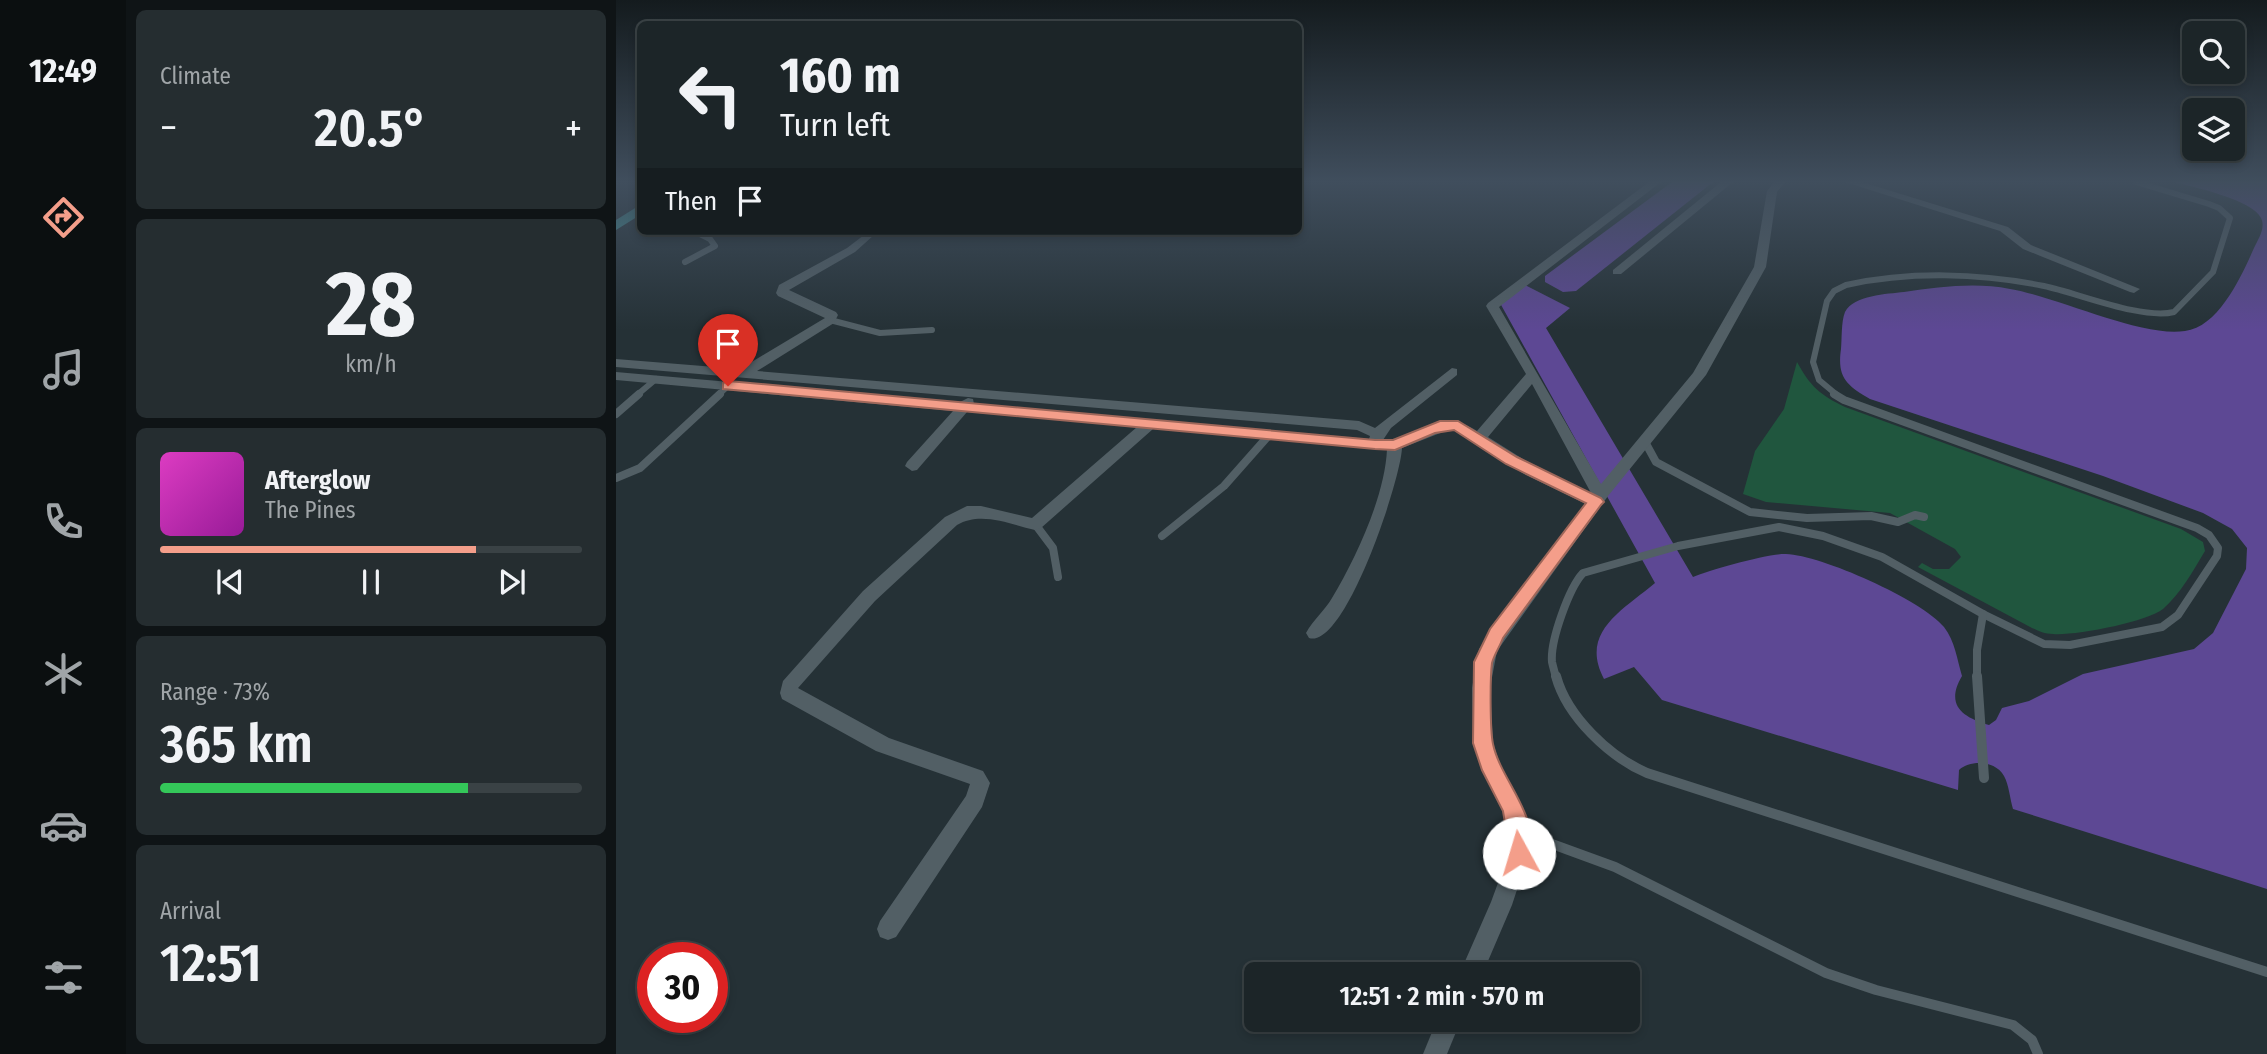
<!DOCTYPE html>
<html lang="en">
<head>
<meta charset="utf-8">
<style>
	:root { --surface:#1c2528; --page:#252d30; --text:#f1f3f6; --muted:#a0a5a8; --line:#3a4245; --accent:#f49e8a }
	body { margin:0; font-family:"Fira Sans Condensed",sans-serif; background:var(--page); color:var(--text); height:100vh; display:flex; flex-direction:column; font-size:26px; white-space:nowrap }
	* { box-sizing:border-box; margin:0 }
	p { font-size:23px; color:var(--muted) }
	.icon { flex:none; width:38px; height:38px; fill:none; stroke:currentColor; stroke-width:2; stroke-linecap:round; stroke-linejoin:round }
	.map { position:relative; flex:1; overflow:hidden }
	.sheet { display:flex; flex-direction:column; gap:10px; padding:10px; background:#0f1416; width:490px }
	.sheet>* { flex:none }
	.top-card { position:absolute; left:21px; top:21px; width:665px; height:214px; border-radius:10px; box-shadow:0 4px 10px #0003,0 0 0 2px var(--line); background:#1c2528; color:var(--text); overflow:hidden }
	.buttons { position:absolute; left:1566px; top:21px; display:grid; gap:14px }
	.buttons a { display:grid; place-items:center; width:63px; height:63px; border-radius:10px; background:var(--surface); box-shadow:0 4px 10px #0003,0 0 0 2px var(--line); font-size:35px }
	.speed { position:absolute; left:21px; top:942px; display:flex; gap:14px; font-size:35px; font-weight:700; text-align:center }
	.speed>* { display:grid; place-content:center; width:91px; height:91px; border-radius:50%; background:var(--surface); box-shadow:0 4px 10px #0003,0 0 0 2px var(--line); line-height:1 }
	.speed .limit { border:10px solid #d22; background:#fff; color:#111 }
	.pin { position:absolute; display:grid; place-items:center; width:60px; height:60px; color:#fff; margin:-72px -30px; border-radius:50% 50% 50% 0; rotate:-45deg; box-shadow:0 0 7px #0007 }
	.pin .icon { rotate:45deg }
	.me { position:absolute; width:77px; margin:-38px; rotate:354deg; stroke-linejoin:round; filter:drop-shadow(0 0 5px #0008) }
	.turn { display:flex; align-items:center; gap:24px; height:147px; padding:0 28px; font-size:32px }
	.turn .icon { width:91px; height:91px; stroke-width:2.5 }
	.turn b { display:block; font-size:49px; line-height:60px }
	.then { display:flex; align-items:center; height:66px; padding:0 28px; background:#0003; gap:14px; font-size:26px }
	.big { font-size:52px; font-weight:600; line-height:1.1 }
	.sheet .widget { flex:1; display:flex; flex-direction:column; justify-content:center; gap:10px; min-width:0; padding:0 24px; border-radius:10px; background:var(--page) }
	.sheet .dial { align-items:center; gap:0 }
	.dial b { font-size:91px; line-height:1 }
	.song { display:flex; align-items:center; gap:21px }
	.cover { width:84px; height:84px; border-radius:10px; background:linear-gradient(135deg,hsl(310 70% 55%),hsl(300 70% 35%)) }
	.played { height:7px; border-radius:4px; background:linear-gradient(90deg,var(--accent) 75%,var(--line) 75%) }
	.keys { display:flex; justify-content:space-around; direction:ltr }
	.heat { display:flex; justify-content:space-between; align-items:center; font-size:38px; direction:ltr }
	.charge { height:10px; border-radius:5px; background:linear-gradient(90deg,#34c759 73%,var(--line) 0) }
	.trip { position:absolute; left:628px; top:962px; width:396px; height:70px; border-radius:10px; background:var(--surface); box-shadow:0 4px 10px #0003,0 0 0 2px var(--line); font-weight:600; line-height:70px; text-align:center }
	main { display:flex; flex:1; min-height:0 }
	.dock { display:flex; flex-direction:column; width:126px; justify-content:space-around; align-items:center; background:#0b0f10; color:var(--muted) }
	.dock .icon { width:49px; height:49px }
	.dock .selected { color:var(--accent) }
	.dock b { font-size:32px; color:var(--text) }
	.map>svg:first-child { display:block }
	.green { fill:#20563e }
	.water { fill:#5d4894 }
	.lines { fill:none; stroke-linecap:round; stroke-linejoin:round }
	.service-far2 { stroke:#525f65; stroke-width:6 }
	.service-far1 { stroke:#525f65; stroke-width:8 }
	.service { stroke:#525f65; stroke-width:10 }
	.minor { fill:#525f65; fill-rule:evenodd }
	.primary { fill:#43999c; fill-rule:evenodd }
	.route { fill:#f49e8a; stroke:#9f675a; stroke-width:2 }
</style>
</head>
<body>
<main>
<nav class="dock">
<b>12:49</b>
<svg class="icon selected" aria-label="directions" viewBox="0 0 24 24"><path d="M12 3l9 9-9 9-9-9zM9 14v-3h6M13 9l2 2-2 2"/></svg>
<svg class="icon" aria-label="music" viewBox="0 0 24 24"><path d="M9 18V5l10-2v13"/><circle cx="6" cy="18" r="3"/><circle cx="16" cy="16" r="3"/></svg>
<svg class="icon" aria-label="phone" viewBox="0 0 24 24"><path d="M5 4h4l2 5-3 2q2 4 5 5l2-3 5 2v4C11 20 4 13 5 4z"/></svg>
<svg class="icon" aria-label="climate" viewBox="0 0 24 24"><path d="M12 3v18M4 7l16 10M4 17L20 7"/></svg>
<svg class="icon" aria-label="car" viewBox="0 0 24 24"><path d="M5 17H2v-5l4-1 3-4h7l3 4 3 1v5h-3M9 17h6M6 11h13"/><circle cx="7" cy="17" r="2"/><circle cx="17" cy="17" r="2"/></svg>
<svg class="icon" aria-label="filters" viewBox="0 0 24 24"><path d="M4 7h16M4 17h16"/><circle cx="9" cy="7" r="2"/><circle cx="15" cy="17" r="2"/></svg>
</nav>
<section class="sheet">
<div class="widget"><p>Climate</p>
<div class="heat"><a>−</a><b class="big">20.5°</b><a>+</a></div>
</div>
<div class="widget dial"><b>28</b><p>km/h</p></div>
<div class="widget">
<div class="song"><i class="cover"></i><div><b>Afterglow</b><p>The Pines</p></div></div>
<div class="played"></div>
<div class="keys"><svg class="icon" aria-label="previous" viewBox="0 0 24 24"><path d="M18 5L8 12l10 7zM5 5v14"/></svg><svg class="icon" aria-label="pause" viewBox="0 0 24 24"><path d="M8 5v14M16 5v14"/></svg><svg class="icon" aria-label="next" viewBox="0 0 24 24"><path d="M6 5l10 7-10 7zM19 5v14"/></svg></div>
</div>
<div class="widget"><p>Range · 73%</p><b class="big">365 km</b><div class="charge"></div></div>
<div class="widget"><p>Arrival</p><b class="big">12:51</b></div>
</section>
<div class="map">
<svg width="1651" height="1054" viewBox="0 0 1651 1054">
	<rect width="100%" height="100%" fill="#253136"/>
	<path class="green" d="M1181,362C1194,386 1204,395 1229,407L1565,529L1587,542L1589,551C1577,571 1565,593 1547,609C1531,622 1458,636 1437,634C1429,634 1423,631 1416,628L1302,567L1306,563L1317,569H1333L1345,557L1339,549L1274,513L1150,502L1127,494L1139,451L1168,409Z"/>
	<g class="water">
		<polygon points="1056,182 1097,182 960,291 947,292 929,282 929,276"/>
		<path d="M1558,182H1651V889L1397,809C1394,799 1393,785 1388,776C1379,760 1354,760 1343,770L1342,790L1046,700L1018,667L988,679C963,632 1007,610 1039,583L884,303L909,285L954,308L930,328L1077,577C1094,570 1153,553 1170,554C1205,555 1306,600 1328,627C1339,641 1341,659 1346,676C1329,705 1346,717 1373,725L1380,720L1386,708L1413,701L1467,674L1578,649L1597,633L1630,569L1631,548L1616,529L1587,513L1487,476L1254,399C1230,385 1221,377 1225,349C1226,339 1225,322 1229,312C1238,295 1271,294 1288,292C1323,287 1359,282 1394,289C1442,297 1526,338 1569,331C1603,327 1626,275 1638,248C1642,239 1650,228 1645,218C1637,200 1578,187 1558,182Z"/>
	</g>
	<g class="lines">
		<g class="service-far2">
			<polyline points="69,262 99,246 94,239 78,231"/>
			<polyline points="214,320 264,333 316,330"/>
			<polyline points="21,395 40,379"/>
			<polyline points="102,395 112,386"/>
			<path d="M1221,395L1203,380L1197,362L1211,301L1218,291L1230,285C1294,271 1364,273 1428,286C1462,293 1526,320 1558,312L1597,272L1614,218L1603,208L1593,204L1520,182"/>
		</g>
		<g class="service-far1">
			<polyline points="0,414 23,394"/>
			<polyline points="1028,440 1040,462 1134,512 1191,518 1255,516 1282,522 1299,515 1308,517"/>
			<polyline points="0,478 24,468 104,394"/>
			<polyline points="419,524 437,548 442,577"/>
			<polyline points="546,536 608,486 654,434"/>
			<path d="M940,678C939,673 937,667 936,662C934,641 953,588 967,573L1062,546L1163,527L1207,536L1266,557L1367,614L1428,644L1454,645L1546,627L1562,615L1601,556L1602,548L1593,535L1581,528L1228,400L1218,394"/>
			<polyline points="1361,678 1361,650 1367,614"/>
		</g>
		<g class="service">
			<path d="M940,676C951,717 994,757 1031,773L1651,972"/>
			<polyline points="1361,676 1368,778"/>
			<polyline points="906,833 999,867 1210,973 1260,990 1397,1025 1416,1040 1422,1054"/>
		</g>
		<g class="minor">
			<path d="M1033,182H1045L883,307L985,484L1077,373L1138,267L1151,191L1158,182H1169L1161,192L1150,267L1090,375L992,496L881,651L874,688L877,743L885,767L907,809L913,832V853L896,905L866,975H843L875,902L893,853V832L887,811L866,770L857,743L856,688L863,649L970,504L908,474L839,430H832L786,448C785,479 729,650 693,638L690,633C697,620 709,610 716,598C740,558 769,496 771,449L537,429L425,528L419,530C393,524 365,511 341,525L259,601L182,688L273,738L367,771L374,783L366,807L280,937L272,940L264,937L261,929L264,921L350,796L354,784L260,751L166,699L164,693L167,681L247,591L329,517L351,506H365L416,518L521,427L351,412L301,470L296,471L289,466L291,462L337,411L0,380V372L344,402L352,398L357,399L358,404L753,439L754,436L741,430L0,367V359L124,369L209,318L162,296L160,293L163,285L231,248L252,232L258,235L239,252L173,290L220,312L222,315L218,323L141,371L743,421L759,428L836,368L841,369V375L775,428L767,440C807,442 819,404 861,431L910,374L870,306L872,303ZM916,384L975,493L918,466L872,437Z"/>
			<polygon points="1105,182 1117,182 1005,274 997,274 997,270"/>
			<polygon points="1229,182 1246,182 1392,227 1415,245 1524,289 1518,293 1514,292 1407,249 1384,231"/>
			<polygon points="821,1020 845,1020 831,1054 807,1054"/>
		</g>
		<polygon class="primary" points="24,205 24,215 0,230 0,220"/>
	</g>
	<linearGradient id="sky" x2="0" y2="1"><stop stop-color="#141b1e"/><stop offset="0.55" stop-color="#404e5d"/><stop offset="1" stop-color="#404e5d" stop-opacity="0"/></linearGradient>
	<rect width="1651" height="330" fill="url(#sky)"/>
	<path class="route" d="M112,381L759,440H777L824,421H842L901,457L985,498L988,502L985,505L887,638C884,646 878,655 876,663C874,678 874,730 877,744C885,782 928,819 911,860L903,863L895,860L887,811L866,770L857,743L858,662L874,629L970,503L890,464L838,430L819,433L779,450L759,449L107,389V383Z"/>
</svg>
<div class="buttons">
<a><svg class="icon" aria-label="search" viewBox="0 0 24 24"><circle cx="10" cy="10" r="6"/><path d="M15 15l6 6"/></svg></a>
<a><svg class="icon" aria-label="layers" viewBox="0 0 24 24"><path d="M12 4l9 5-9 5-9-5zM3 14l9 5 9-5"/></svg></a>
</div>
<div class="speed"><div class="limit">30</div></div>
<div class="pin" style="left:112px;top:386px;background:#d93025"><svg class="icon" aria-label="arrive" viewBox="0 0 24 24"><path d="M6 21V4h12l-3 4 3 4H6"/></svg></div>
<svg class="me" style="left:903px;top:853px" viewBox="-20 -20 40 40"><circle r="19" fill="#fff"/><path d="M0-13L10 11 0 6-10 11z" fill="#f49e8a"/></svg>
<div class="trip">12:51 · 2 min · 570 m</div>
<div class="top-card">
<div class="turn"><svg class="icon" aria-label="left" viewBox="0 0 24 24"><path d="M17 20v-9H6M10 6l-5 5 5 5"/></svg><div><b>160 m</b>Turn left</div></div>
<div class="then">Then<svg class="icon" aria-label="arrive" viewBox="0 0 24 24"><path d="M6 21V4h12l-3 4 3 4H6"/></svg></div>
</div>
</div>
</main>
</body>
</html>
